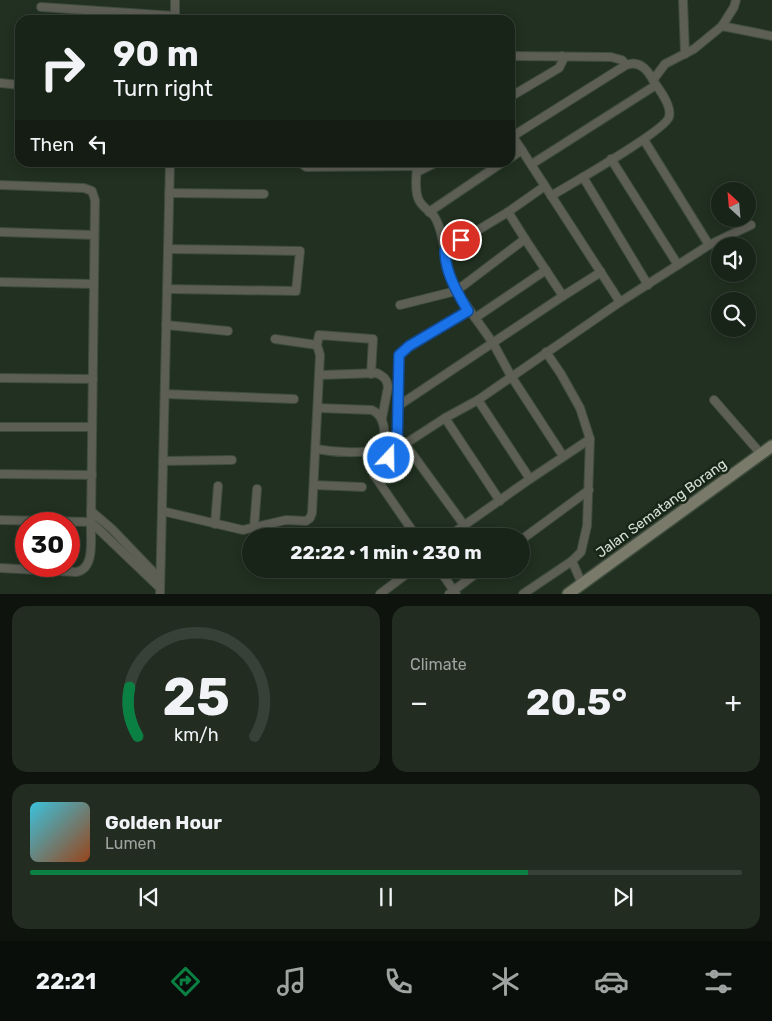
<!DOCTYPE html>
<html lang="en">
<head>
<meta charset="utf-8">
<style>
	:root { --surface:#192418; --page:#222c21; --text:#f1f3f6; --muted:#9fa4a2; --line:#374137; --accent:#0b8043 }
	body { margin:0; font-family:Rubik,sans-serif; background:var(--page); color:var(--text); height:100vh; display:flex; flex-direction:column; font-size:19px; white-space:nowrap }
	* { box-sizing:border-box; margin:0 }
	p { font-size:16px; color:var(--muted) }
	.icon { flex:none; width:28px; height:28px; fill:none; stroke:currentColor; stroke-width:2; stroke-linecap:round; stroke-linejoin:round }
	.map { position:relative; height:594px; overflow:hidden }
	.side { display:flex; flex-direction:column; gap:12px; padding:12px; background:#0e140d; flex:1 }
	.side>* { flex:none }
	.hud { position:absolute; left:15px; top:15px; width:500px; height:152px; border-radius:15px; box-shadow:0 2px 12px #0003,0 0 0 1px var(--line); background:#192418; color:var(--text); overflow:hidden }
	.needle { width:32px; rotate:334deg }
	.controls { position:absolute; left:711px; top:182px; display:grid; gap:10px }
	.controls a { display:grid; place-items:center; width:45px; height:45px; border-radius:50%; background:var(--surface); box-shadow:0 2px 12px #0003,0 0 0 1px var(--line); font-size:25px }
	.speed { position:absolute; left:15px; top:512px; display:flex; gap:10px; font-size:25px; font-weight:700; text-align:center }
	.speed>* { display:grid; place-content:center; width:65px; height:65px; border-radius:50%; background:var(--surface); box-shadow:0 2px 12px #0003,0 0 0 1px var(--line); line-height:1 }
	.speed .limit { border:8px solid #d22; background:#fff; color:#111 }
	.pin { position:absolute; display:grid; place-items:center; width:42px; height:42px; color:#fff; margin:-21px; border:2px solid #fff; border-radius:50%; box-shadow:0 1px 5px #0007 }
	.me { position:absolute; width:55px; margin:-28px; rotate:21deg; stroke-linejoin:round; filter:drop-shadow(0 0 4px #0008) }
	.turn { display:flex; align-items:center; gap:18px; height:105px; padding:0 15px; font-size:22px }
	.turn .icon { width:65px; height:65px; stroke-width:2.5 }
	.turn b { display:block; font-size:35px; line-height:42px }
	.then { display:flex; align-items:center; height:48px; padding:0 15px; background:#0003; gap:10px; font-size:19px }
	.big { font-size:38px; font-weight:700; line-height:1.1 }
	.side .tile { flex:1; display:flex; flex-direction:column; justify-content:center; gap:8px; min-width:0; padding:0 18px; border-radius:15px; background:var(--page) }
	.side .dial { align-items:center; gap:0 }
	.dial svg { height:130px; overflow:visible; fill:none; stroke:var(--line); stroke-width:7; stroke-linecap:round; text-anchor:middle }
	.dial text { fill:var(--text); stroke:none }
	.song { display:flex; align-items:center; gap:15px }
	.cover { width:60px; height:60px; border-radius:8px; background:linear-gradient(135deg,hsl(190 70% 55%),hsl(20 70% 35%)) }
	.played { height:5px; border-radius:2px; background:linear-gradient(90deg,var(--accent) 70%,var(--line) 70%) }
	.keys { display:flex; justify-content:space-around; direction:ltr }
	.heat { display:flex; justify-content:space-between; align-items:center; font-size:28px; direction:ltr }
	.side .tiles { flex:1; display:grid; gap:12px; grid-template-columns:1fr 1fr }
	.tile:last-child { grid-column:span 2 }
	.trip { position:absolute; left:242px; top:528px; width:288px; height:50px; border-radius:25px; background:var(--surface); box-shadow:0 2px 12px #0003,0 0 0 1px var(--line); font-weight:700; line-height:50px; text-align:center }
	.dock { display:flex; height:80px; justify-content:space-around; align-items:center; background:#0a0e0a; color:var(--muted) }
	.dock .icon { width:35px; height:35px }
	.dock .on { color:var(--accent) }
	.dock b { font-size:22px; color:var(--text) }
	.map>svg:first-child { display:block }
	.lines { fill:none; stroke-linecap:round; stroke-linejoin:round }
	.street-casing { stroke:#3e4c3d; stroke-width:10 }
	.secondary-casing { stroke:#3e4c3d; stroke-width:14 }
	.street { stroke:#5d5e54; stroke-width:8 }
	.secondary { stroke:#797a6a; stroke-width:11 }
	.route-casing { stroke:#114b97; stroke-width:12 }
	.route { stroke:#1a73e8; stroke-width:9 }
	.labels { text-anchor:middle; stroke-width:5; stroke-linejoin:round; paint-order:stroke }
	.street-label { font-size:14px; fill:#d6e0d6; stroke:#172617 }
</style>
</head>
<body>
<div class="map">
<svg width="772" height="594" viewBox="0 0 772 594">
	<rect width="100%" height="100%" fill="#213020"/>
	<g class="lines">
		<g class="street-casing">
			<g id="street">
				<polyline points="683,0 685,54"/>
				<polyline points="41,7 175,16"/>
				<polyline points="175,20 175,0"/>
				<polyline points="722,26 772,36"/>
				<polyline points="510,56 611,57 622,60 626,65 513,136"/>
				<polyline points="653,80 665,64 694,49 722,26 734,7 736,0"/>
				<polyline points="0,83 20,85"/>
				<polyline points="510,97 559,68 563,60 562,56"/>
				<polyline points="510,158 522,150"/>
				<polyline points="611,159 678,265"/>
				<polyline points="300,162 306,167 417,166"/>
				<path d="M417,162C417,174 414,187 418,198C421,207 429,210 434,216C441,226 442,239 445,250"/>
				<path d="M532,164L656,85C650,74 642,59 626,65"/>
				<polyline points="417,172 437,162"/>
				<polyline points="583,177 648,285"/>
				<path d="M0,185L84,188L92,191L95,200L91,522C90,537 96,569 76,572L0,568"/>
				<polyline points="545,186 508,212 445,250 447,265 456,291 493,343 511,376 563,456"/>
				<polyline points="169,193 264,194"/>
				<path d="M551,196C569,185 665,131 669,117C672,107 662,93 656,85"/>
				<polyline points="429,212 503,162"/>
				<polyline points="508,212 525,239"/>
				<polyline points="0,232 94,235"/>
				<polyline points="709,245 751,225"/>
				<polyline points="0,282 94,284"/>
				<polyline points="167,289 296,291 300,251 168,249"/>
				<polyline points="563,296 601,272"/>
				<polyline points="620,302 709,245 644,140"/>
				<polyline points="475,318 546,270"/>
				<polyline points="166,325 228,331"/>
				<polyline points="317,345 319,335 373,339 371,374"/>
				<path d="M321,375L377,373C384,377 387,379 388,387L382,418"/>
				<polyline points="0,378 93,379"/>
				<polyline points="165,394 294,399"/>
				<polyline points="478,400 530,479"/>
				<polyline points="714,400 761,454"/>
				<polyline points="398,406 563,296 525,239 456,291 400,305"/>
				<polyline points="445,418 500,501"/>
				<polyline points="0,427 92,427"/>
				<polyline points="405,444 464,525"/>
				<path d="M316,449C332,452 370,456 383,445C385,432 386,417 372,410L318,408"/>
				<polyline points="397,451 399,355 409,347 468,311"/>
				<polyline points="163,461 232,460"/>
				<polyline points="0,474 92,475"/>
				<polyline points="314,485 362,487"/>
				<polyline points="91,511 112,529 160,579"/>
				<polyline points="162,511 243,530 286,520 306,521 310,518 312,513 320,355 317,345 275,339"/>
				<polyline points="0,520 91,522 160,588"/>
				<polyline points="215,524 218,486"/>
				<polyline points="254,528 257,489"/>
				<polyline points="416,536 374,475 381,464 405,444 445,418 478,400 620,302 510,132"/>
				<polyline points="449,536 530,479 590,439"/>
				<polyline points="521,540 589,490"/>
				<polyline points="572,561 582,584"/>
				<polyline points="393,569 399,578"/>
				<polyline points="439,569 456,594"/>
				<polyline points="160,594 170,162"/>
				<polyline points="380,594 413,569"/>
				<polyline points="449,594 482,569"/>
				<polyline points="523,594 572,561 581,552 587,526 590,439 580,408 561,374 546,352"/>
			</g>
		</g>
		<g class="secondary-casing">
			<polyline id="secondary" points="568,594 772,446"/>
		</g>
		<use href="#street" class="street"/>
		<use href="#secondary" class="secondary"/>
	</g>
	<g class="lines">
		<g class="route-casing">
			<path id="route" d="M389,458L397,451L399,355L409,346L468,311C457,292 445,273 445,250L461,240"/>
		</g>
		<use href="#route" class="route"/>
	</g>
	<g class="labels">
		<g class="street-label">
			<text transform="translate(661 508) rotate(-36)" y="5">Jalan Sematang Borang</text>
		</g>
	</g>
</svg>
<div class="controls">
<a><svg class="needle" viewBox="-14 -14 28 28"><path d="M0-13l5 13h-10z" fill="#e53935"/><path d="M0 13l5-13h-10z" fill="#9fa4a2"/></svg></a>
<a><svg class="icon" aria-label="sound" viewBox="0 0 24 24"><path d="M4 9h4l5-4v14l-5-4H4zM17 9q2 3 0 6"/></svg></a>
<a><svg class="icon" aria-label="search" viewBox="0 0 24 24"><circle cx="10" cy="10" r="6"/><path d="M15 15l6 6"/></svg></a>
</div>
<div class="speed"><div class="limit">30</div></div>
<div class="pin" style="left:461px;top:240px;background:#d93025"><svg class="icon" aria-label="arrive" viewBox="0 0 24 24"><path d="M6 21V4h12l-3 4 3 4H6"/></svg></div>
<svg class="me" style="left:389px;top:458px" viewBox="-20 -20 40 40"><circle r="17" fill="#1a73e8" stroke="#fff" stroke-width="3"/><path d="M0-11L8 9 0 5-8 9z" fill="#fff"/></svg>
<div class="trip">22:22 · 1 min · 230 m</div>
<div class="hud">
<div class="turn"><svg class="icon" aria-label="right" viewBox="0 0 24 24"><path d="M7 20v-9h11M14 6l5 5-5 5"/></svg><div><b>90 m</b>Turn right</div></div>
<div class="then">Then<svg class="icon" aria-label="left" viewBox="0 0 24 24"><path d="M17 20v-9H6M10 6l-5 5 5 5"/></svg></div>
</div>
</div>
<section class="side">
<div class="tiles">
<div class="tile dial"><svg viewBox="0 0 100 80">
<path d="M14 69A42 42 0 1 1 86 69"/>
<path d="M14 69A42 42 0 0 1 9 39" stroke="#0b8043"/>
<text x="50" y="56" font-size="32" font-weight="700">25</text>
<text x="50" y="72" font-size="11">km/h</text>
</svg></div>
<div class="tile"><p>Climate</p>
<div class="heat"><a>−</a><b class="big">20.5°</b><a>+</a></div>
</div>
<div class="tile">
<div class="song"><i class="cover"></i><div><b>Golden Hour</b><p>Lumen</p></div></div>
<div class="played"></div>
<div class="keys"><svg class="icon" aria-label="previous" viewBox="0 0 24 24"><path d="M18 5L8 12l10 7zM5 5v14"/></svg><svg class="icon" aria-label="pause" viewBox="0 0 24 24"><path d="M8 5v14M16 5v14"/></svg><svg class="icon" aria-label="next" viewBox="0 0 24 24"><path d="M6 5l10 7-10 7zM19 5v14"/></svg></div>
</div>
</div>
</section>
<nav class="dock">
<b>22:21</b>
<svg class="icon on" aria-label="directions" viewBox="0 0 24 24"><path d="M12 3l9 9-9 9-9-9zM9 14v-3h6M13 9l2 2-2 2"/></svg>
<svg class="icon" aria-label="music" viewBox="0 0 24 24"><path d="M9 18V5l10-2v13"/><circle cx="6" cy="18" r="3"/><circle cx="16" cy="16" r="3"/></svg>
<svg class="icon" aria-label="phone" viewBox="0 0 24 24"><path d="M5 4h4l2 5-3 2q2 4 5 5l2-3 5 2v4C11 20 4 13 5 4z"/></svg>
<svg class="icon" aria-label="climate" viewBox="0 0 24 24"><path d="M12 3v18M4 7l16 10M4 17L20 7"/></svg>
<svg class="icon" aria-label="car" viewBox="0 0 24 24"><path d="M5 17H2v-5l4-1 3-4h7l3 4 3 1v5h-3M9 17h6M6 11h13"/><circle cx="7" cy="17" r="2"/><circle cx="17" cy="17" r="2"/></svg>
<svg class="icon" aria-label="filters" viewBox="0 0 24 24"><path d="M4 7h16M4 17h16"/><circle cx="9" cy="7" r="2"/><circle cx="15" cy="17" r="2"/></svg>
</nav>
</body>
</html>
